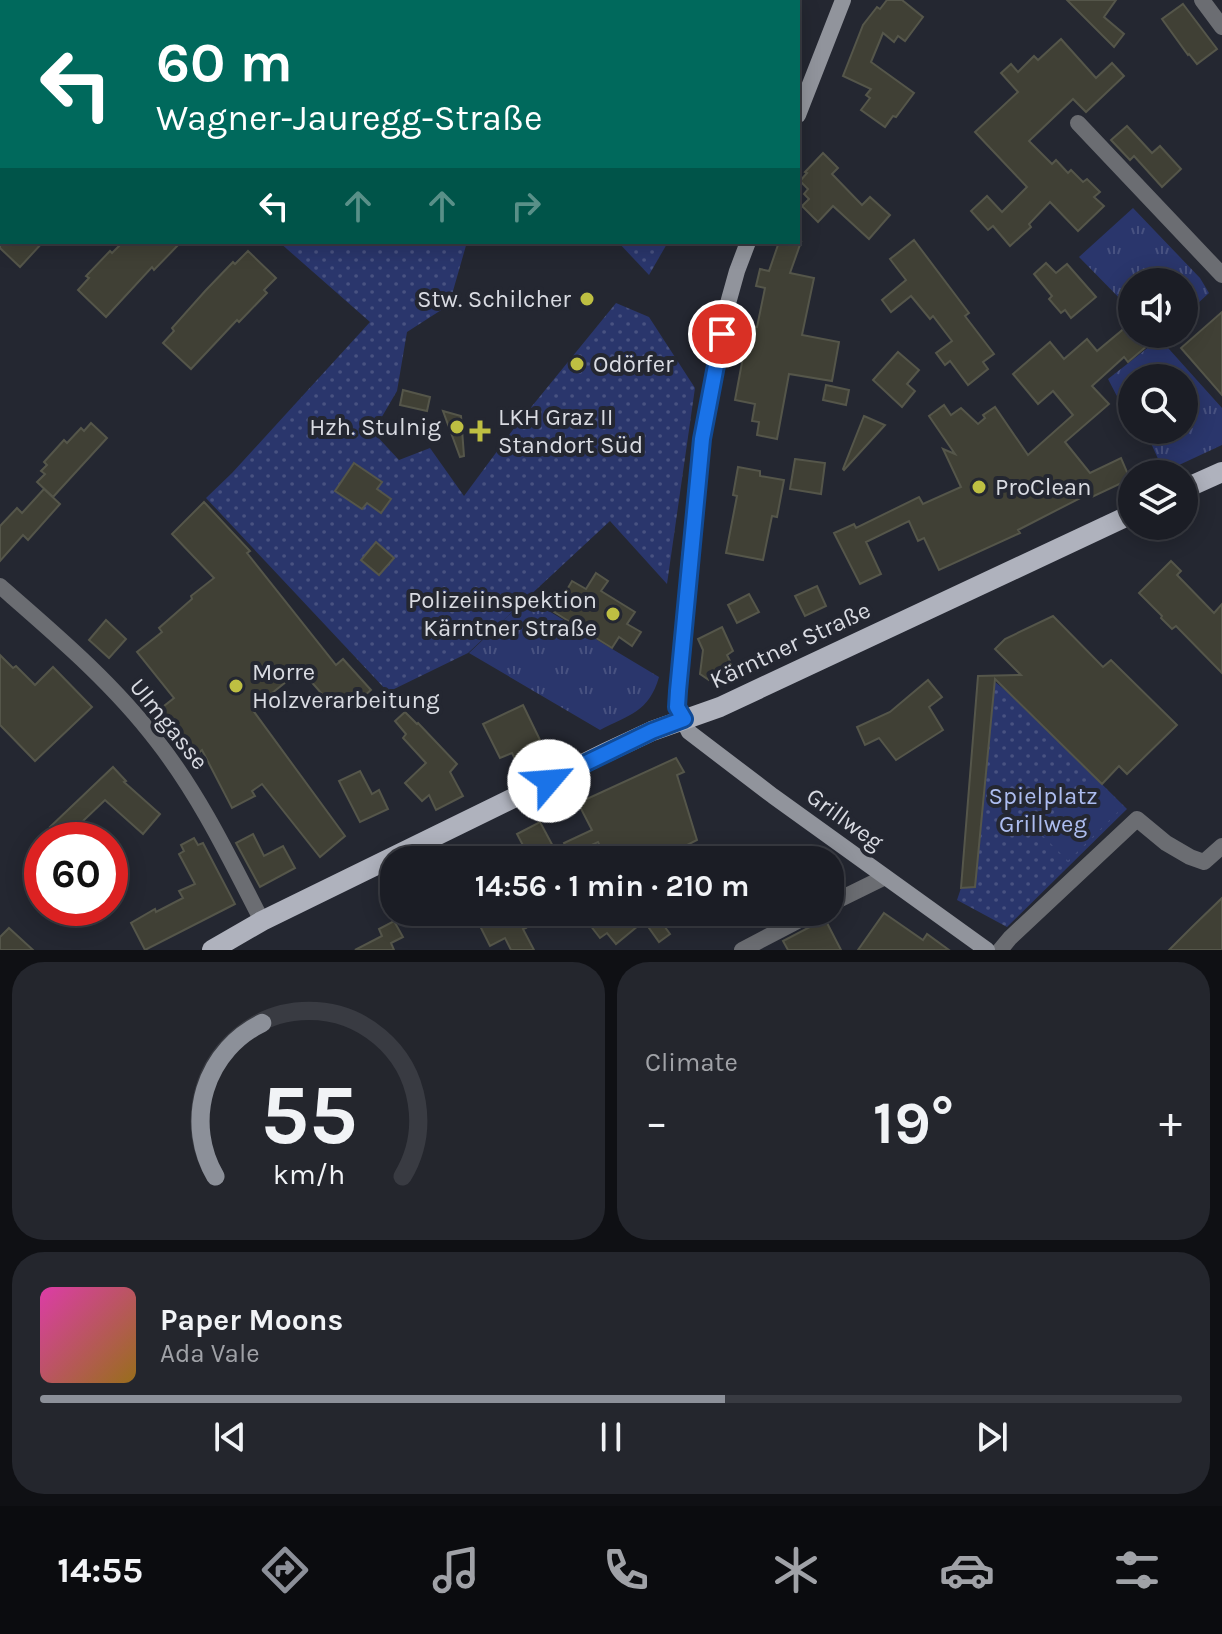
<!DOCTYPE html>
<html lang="en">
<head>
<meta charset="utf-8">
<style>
	:root { --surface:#1b1d25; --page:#24262d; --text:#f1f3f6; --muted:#a0a2a7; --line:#393b42; --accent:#8c9099 }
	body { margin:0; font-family:Karla,sans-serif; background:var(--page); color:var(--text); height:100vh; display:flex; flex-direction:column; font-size:30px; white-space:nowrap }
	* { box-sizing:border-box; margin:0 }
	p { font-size:26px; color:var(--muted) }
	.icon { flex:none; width:44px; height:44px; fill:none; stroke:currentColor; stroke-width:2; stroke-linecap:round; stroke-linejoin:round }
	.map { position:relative; height:950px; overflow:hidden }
	.side { display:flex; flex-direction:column; gap:12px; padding:12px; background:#0f1014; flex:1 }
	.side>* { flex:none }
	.banner { position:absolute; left:0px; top:0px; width:800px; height:244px; box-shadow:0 4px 20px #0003,0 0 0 2px var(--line); background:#00695c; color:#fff; overflow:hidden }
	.controls { position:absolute; left:1118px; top:268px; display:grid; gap:16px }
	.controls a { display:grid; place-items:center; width:80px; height:80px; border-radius:50%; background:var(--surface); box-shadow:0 4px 20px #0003,0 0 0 2px var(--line); font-size:40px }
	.speed { position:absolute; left:24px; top:822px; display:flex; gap:16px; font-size:40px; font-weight:700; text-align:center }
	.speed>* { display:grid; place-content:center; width:104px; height:104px; border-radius:50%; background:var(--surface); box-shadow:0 4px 20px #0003,0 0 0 2px var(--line); line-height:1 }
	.speed .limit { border:12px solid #d22; background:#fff; color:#111 }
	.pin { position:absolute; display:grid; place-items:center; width:68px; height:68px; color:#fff; margin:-34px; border:4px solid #fff; border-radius:50%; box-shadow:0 2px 8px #0007 }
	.me { position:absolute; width:88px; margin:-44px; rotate:63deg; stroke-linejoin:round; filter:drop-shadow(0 0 6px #0008) }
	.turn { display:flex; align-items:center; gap:28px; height:168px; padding:0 24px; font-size:36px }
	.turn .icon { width:104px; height:104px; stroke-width:2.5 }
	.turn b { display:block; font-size:56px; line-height:68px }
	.lanes { display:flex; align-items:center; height:76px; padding:0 24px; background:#0003; justify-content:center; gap:40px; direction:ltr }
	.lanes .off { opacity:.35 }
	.big { font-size:60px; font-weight:700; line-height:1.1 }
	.side .widget { flex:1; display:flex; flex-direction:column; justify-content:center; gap:12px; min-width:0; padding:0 28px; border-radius:32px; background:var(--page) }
	.side .dial { align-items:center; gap:0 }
	.dial svg { height:208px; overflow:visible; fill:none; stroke:var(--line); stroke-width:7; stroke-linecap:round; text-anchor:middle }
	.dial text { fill:var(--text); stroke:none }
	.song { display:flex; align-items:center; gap:24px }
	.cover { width:96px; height:96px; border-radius:12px; background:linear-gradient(135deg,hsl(320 70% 55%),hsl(40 70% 35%)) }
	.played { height:8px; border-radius:4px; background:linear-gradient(90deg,var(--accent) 60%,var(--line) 60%) }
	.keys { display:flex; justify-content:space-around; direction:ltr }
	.heat { display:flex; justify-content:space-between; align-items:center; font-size:44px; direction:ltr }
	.side .tiles { flex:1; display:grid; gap:12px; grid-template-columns:1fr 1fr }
	.widget:last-child { grid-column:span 2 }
	.trip { position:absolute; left:380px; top:846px; width:464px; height:80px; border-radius:32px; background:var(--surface); box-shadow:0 4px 20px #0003,0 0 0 2px var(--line); font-weight:700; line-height:80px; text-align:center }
	.tabs { display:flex; height:128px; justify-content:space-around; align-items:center; background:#0b0c0f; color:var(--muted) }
	.tabs .icon { width:56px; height:56px }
	.tabs .current { color:var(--accent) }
	.tabs b { font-size:36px; color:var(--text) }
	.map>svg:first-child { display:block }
	.grass { fill:url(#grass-tufts) }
	.park { fill:url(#park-dots) }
	.pitch { fill:#2a366c }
	.building { fill:#404035; stroke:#55564a; stroke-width:2 }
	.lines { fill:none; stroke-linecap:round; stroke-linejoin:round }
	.minor { stroke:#6b6d72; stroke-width:16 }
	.secondary { stroke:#91949c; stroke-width:16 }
	.primary { stroke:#afb2bd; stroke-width:20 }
	.route-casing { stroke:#114b97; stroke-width:20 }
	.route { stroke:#1a73e8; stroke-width:14 }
	.poi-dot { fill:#bebf42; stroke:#242731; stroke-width:3 }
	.labels { text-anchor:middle; stroke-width:8; stroke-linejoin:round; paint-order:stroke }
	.poi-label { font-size:24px; fill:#d9dbe2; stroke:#242731; text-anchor:start }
	.street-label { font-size:24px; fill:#d9dbe2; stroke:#242731 }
	.park-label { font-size:24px; fill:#adbdf0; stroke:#242731 }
</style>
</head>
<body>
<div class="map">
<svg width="1222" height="950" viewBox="0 0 1222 950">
	<defs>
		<pattern id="grass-tufts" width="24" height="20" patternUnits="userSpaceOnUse" patternTransform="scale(2)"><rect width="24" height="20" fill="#2a366c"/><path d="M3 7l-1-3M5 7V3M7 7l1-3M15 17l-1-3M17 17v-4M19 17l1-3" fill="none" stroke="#485281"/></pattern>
		<pattern id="park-dots" width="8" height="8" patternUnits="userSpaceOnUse" patternTransform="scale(2)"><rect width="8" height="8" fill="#2a366c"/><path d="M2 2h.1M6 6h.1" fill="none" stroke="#485281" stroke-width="1.8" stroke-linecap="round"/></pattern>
	</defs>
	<rect width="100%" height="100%" fill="#242731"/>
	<g class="grass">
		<polygon points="1133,208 1200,278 1209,293 1184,316 1184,282 1132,282 1132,311 1079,257"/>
		<polygon points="1155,334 1164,334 1160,339 1222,408 1222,445 1164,472 1145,430 1184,430 1184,378 1132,378 1132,406 1121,404 1108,379 1159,339"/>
		<path d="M527,598L659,677C649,712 629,715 600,730L469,653Z"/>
	</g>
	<g class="park">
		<polygon points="1,0 480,0 481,2 3,2"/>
		<polygon points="279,242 467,242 449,305 407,332 397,391 373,432 399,460 430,448 464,496 515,427 616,303 649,317 695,388 667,584 610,521 468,653 388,692 206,498 232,473 370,322"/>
		<polygon points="618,242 668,242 649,275"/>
		<polygon points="995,682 1013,696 1127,809 1007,927 957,900 961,888 975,886"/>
	</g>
	<polygon class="pitch" points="1093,779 1122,808 1068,861 1040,833"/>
	<g class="building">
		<polygon points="887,0 902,0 923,17 905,41 898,36 894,42 883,33 871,62 914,93 896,117 893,116 885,127 861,110 870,98 866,95 871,89 843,76 863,25 877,7 880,9"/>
		<polygon points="1067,0 1116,0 1104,17 1124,34 1114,47"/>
		<polygon points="1183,4 1217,49 1197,64 1189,54 1188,55 1162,19"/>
		<polygon points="1061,39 1096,78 1112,63 1124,76 1086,112 1073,99 1029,141 1052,164 1056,160 1068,173 1071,170 1083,182 1087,179 1100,192 1094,197 1104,206 1078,231 1050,202 1029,224 1031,227 1010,246 993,226 988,230 971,211 987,196 1002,212 1027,187 975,132 1018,92 1001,73 1011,64 1018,72 1034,56 1038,60"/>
		<polygon points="1127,126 1152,153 1160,146 1181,169 1162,187 1134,156 1130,160 1111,140"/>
		<polygon points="823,153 838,168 832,174 862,205 870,197 890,215 869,239 833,206 818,222 802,206 809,199 804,194 808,189 800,181 807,173 805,172"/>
		<polygon points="914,240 969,313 965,316 994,354 983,362 988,369 968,385 950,361 945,365 936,353 952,341 933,316 930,319 911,296 891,312 882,300 906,280 890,259"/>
		<polygon points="0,242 43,242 20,267 0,248"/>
		<polygon points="123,242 181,242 154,270 152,267 106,317 78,290 89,278 86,276 110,251 112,253"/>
		<polygon points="779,242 801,242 790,273 814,278 802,335 839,342 832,381 789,374 777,439 757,435 759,422 752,421 755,404 735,400 749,325 757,327 765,288 756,286 760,269 769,271"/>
		<polygon points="248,251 276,278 264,290 267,293 239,322 237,320 191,369 163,343 174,331 172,328 206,290 233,262 235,264"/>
		<polygon points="1046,263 1056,273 1067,264 1096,297 1071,318 1065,310 1061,313 1049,299 1052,296 1034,274"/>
		<polygon points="1222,312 1222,395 1181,348"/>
		<polygon points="1132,322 1132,334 1161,334 1128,362 1124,357 1092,386 1109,404 1065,442 1090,473 1121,458 1130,479 1092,497 1090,493 1018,530 1020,533 939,570 924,538 918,541 909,521 866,542 881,574 860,584 834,533 854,524 856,528 919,497 923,504 961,487 943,449 955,454 929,416 944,405 951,415 961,408 978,424 985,418 983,415 995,407 1028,455 1073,415 1053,391 1038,404 1013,374 1050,342 1064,359 1087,339 1097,351"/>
		<polygon points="898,352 919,370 907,384 915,391 902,407 873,380"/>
		<polygon points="826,385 849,390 846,405 823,400"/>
		<polygon points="403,390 430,397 427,411 400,405"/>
		<polygon points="443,411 461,416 464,456 460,457"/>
		<polygon points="864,416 885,425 844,470 843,469"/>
		<polygon points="91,423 107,438 53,497 37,482 45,474 41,471 47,465 44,462 64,440 67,443 81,428 84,431"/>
		<polygon points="795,459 825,463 821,494 790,489"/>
		<polygon points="354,463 382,482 377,489 391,499 381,513 367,503 362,509 335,491"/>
		<polygon points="738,467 760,471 760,476 784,480 777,517 772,516 763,560 726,553 737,496 733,495"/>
		<polygon points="44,489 60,504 28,540 23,535 0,561 0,526 17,508 22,513"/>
		<polygon points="204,502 250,551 247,553 336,665 343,659 371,690 348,710 336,695 329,702 301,670 252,709 345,836 320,857 262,784 252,791 255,796 232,808 202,750 196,755 159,710 174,698 137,652 162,632 159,628 192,599 191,596 214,578 172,534"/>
		<polygon points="376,542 394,558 379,575 361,560"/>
		<polygon points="1171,561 1181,571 1177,575 1214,613 1222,604 1222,673 1176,626 1172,629 1161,618 1162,616 1139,593"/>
		<polygon points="596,573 608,581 601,591 635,612 627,624 641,632 632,646 619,637 612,648 554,612 572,581 586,589"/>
		<polygon points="817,586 826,606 805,616 795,596"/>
		<polygon points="749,594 759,612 737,623 728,605"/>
		<polygon points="1053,616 1103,667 1111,660 1177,725 1127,774 1119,766 1102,784 995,679 975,887 961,888 978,676 1021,675 995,649 1005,639"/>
		<polygon points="106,620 126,639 109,658 89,640"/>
		<polygon points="722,627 733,651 727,655 734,669 709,680 700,674 703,650 698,639"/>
		<polygon points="0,655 13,668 16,666 35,685 53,667 92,707 35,761 0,725"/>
		<polygon points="928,680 942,697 929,707 943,730 896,760 879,738 865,745 857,727 890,712"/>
		<polygon points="523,705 540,740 527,745 534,759 519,767 512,753 500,758 483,724"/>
		<polygon points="405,712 417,724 418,723 457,764 450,772 463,796 436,810 429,795 422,801 405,783 426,763 403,738 406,734 395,721"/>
		<polygon points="676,758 684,772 677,775 697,840 658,860 607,860 598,842 570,855 564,843 592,830 578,803"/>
		<polygon points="113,767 126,781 124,782 160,814 143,834 105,800 63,840 50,827"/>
		<polygon points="360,771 372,794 379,790 388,809 360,822 339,781"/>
		<polygon points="540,822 554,848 537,857 532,850 527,853 517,834"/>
		<polygon points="253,834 264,856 283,846 295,868 260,887 236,843"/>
		<polygon points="194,838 198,845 203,843 235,904 145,950 131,923 155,909 156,912 183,898 179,891 195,884 179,854 184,851 181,845"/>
		<polygon points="1222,898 1222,950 1169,950 1192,927"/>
		<polygon points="473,912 518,912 526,928 523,929 534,950 511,950 505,938 490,946"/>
		<polygon points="580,912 656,912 655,913 670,934 659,942 644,921 616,944 607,933 600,938"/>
		<polygon points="884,913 923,940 927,934 949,950 858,950"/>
		<polygon points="825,919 841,950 788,950 783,941"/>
		<polygon points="394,921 403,937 391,943 394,950 355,950 382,936 379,929"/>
		<polygon points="9,928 33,950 0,950 0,937"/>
	</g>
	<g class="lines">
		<g class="minor">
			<polyline points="1202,0 1222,27"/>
			<polyline points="1078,123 1222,275"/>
			<path d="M0,586C55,634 113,683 157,741C200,796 230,859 262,921"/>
			<polyline points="830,904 885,877"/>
			<polyline points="742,950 815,912"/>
			<polyline points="1000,950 1010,938 1137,819 1166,843 1190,857 1204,862 1222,846"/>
		</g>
		<g class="secondary">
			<polyline points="798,115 843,0"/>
			<polyline points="748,242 737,271 725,314 702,439 690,551 677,707 689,732 773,796 987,950"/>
		</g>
		<g class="primary">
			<polyline points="1184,489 1222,472"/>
			<polyline points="212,950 262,921 605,753 652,731 720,707 1132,514"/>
		</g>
	</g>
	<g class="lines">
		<g class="route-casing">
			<polyline id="route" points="549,781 652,731 684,719 677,707 678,691 702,439 722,334"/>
		</g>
		<use href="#route" class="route"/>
	</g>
	<g class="poi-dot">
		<circle cx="587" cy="299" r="8"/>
		<circle cx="577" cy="364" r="8"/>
		<circle cx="457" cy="427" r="8"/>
		<path d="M476 419h8v8h8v8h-8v8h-8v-8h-8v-8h8z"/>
		<circle cx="979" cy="487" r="8"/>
		<circle cx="613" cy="614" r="8"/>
		<circle cx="236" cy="686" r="8"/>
	</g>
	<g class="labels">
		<g class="poi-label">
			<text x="571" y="307" text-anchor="end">Stw. Schilcher</text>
			<text x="593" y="372">Odörfer</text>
			<text x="498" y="425">LKH Graz II<tspan x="498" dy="28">Standort Süd</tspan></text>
			<text x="441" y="435" text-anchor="end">Hzh. Stulnig</text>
			<text x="995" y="495">ProClean</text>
			<text x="597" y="608" text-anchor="end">Polizeiinspektion<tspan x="597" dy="28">Kärntner Straße</tspan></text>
			<text x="252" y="680">Morre<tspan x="252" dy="28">Holzverarbeitung</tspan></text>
		</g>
		<g class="street-label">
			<text transform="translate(790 645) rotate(-25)" y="8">Kärntner Straße</text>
			<text transform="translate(169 724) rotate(51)" y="8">Ulmgasse</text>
			<text transform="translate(845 819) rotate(36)" y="8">Grillweg</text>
		</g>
		<g class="park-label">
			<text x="1043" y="804">Spielplatz<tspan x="1043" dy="28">Grillweg</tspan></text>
		</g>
	</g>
</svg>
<div class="controls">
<a><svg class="icon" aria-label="sound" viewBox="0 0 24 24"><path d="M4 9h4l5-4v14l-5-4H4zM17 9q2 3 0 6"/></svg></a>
<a><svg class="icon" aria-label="search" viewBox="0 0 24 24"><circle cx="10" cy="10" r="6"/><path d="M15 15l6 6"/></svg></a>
<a><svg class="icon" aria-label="layers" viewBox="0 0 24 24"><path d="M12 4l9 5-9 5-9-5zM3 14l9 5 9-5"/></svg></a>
</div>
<div class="speed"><div class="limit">60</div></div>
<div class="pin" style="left:722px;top:334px;background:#d93025"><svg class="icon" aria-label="arrive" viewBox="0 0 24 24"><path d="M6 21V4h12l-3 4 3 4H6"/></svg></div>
<svg class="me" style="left:549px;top:781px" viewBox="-20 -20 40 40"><circle r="19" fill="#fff"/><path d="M0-13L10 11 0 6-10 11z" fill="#1a73e8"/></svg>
<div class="trip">14:56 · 1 min · 210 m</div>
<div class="banner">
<div class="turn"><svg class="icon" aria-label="left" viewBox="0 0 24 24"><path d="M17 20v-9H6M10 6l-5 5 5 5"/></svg><div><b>60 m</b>Wagner-Jauregg-Straße</div></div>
<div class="lanes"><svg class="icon" aria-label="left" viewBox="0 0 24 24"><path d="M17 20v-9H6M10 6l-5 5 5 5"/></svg><svg class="icon off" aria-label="ahead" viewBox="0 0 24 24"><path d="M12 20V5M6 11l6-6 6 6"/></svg><svg class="icon off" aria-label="ahead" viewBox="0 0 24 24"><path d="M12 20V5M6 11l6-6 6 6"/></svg><svg class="icon off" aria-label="right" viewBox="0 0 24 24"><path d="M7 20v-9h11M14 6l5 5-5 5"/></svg></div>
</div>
</div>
<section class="side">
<div class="tiles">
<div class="widget dial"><svg viewBox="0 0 100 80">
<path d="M14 69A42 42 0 1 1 86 69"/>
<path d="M14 69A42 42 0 0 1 32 10" stroke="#8c9099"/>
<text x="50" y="56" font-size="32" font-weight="700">55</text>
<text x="50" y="72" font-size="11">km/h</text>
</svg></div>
<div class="widget"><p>Climate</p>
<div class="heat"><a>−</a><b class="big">19°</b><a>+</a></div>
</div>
<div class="widget">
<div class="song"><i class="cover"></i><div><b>Paper Moons</b><p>Ada Vale</p></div></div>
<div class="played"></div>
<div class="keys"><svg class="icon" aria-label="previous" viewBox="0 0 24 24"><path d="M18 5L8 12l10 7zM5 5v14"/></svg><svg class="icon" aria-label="pause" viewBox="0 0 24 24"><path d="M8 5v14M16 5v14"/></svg><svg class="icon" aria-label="next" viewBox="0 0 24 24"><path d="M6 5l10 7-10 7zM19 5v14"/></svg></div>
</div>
</div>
</section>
<nav class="tabs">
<b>14:55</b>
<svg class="icon current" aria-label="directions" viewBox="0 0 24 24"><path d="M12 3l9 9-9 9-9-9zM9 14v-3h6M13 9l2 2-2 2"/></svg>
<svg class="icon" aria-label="music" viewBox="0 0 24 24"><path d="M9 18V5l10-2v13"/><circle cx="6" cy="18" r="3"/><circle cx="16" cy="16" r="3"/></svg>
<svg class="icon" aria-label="phone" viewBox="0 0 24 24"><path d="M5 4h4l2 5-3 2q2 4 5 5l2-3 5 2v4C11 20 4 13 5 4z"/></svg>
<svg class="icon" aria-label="climate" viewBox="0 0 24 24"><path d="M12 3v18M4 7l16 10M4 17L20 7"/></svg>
<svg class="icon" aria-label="car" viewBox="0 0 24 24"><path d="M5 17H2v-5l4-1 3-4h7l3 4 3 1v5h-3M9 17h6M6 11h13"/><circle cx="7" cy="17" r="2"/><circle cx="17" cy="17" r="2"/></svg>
<svg class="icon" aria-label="filters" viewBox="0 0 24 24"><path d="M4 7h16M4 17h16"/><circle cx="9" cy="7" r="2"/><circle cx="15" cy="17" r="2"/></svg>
</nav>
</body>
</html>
